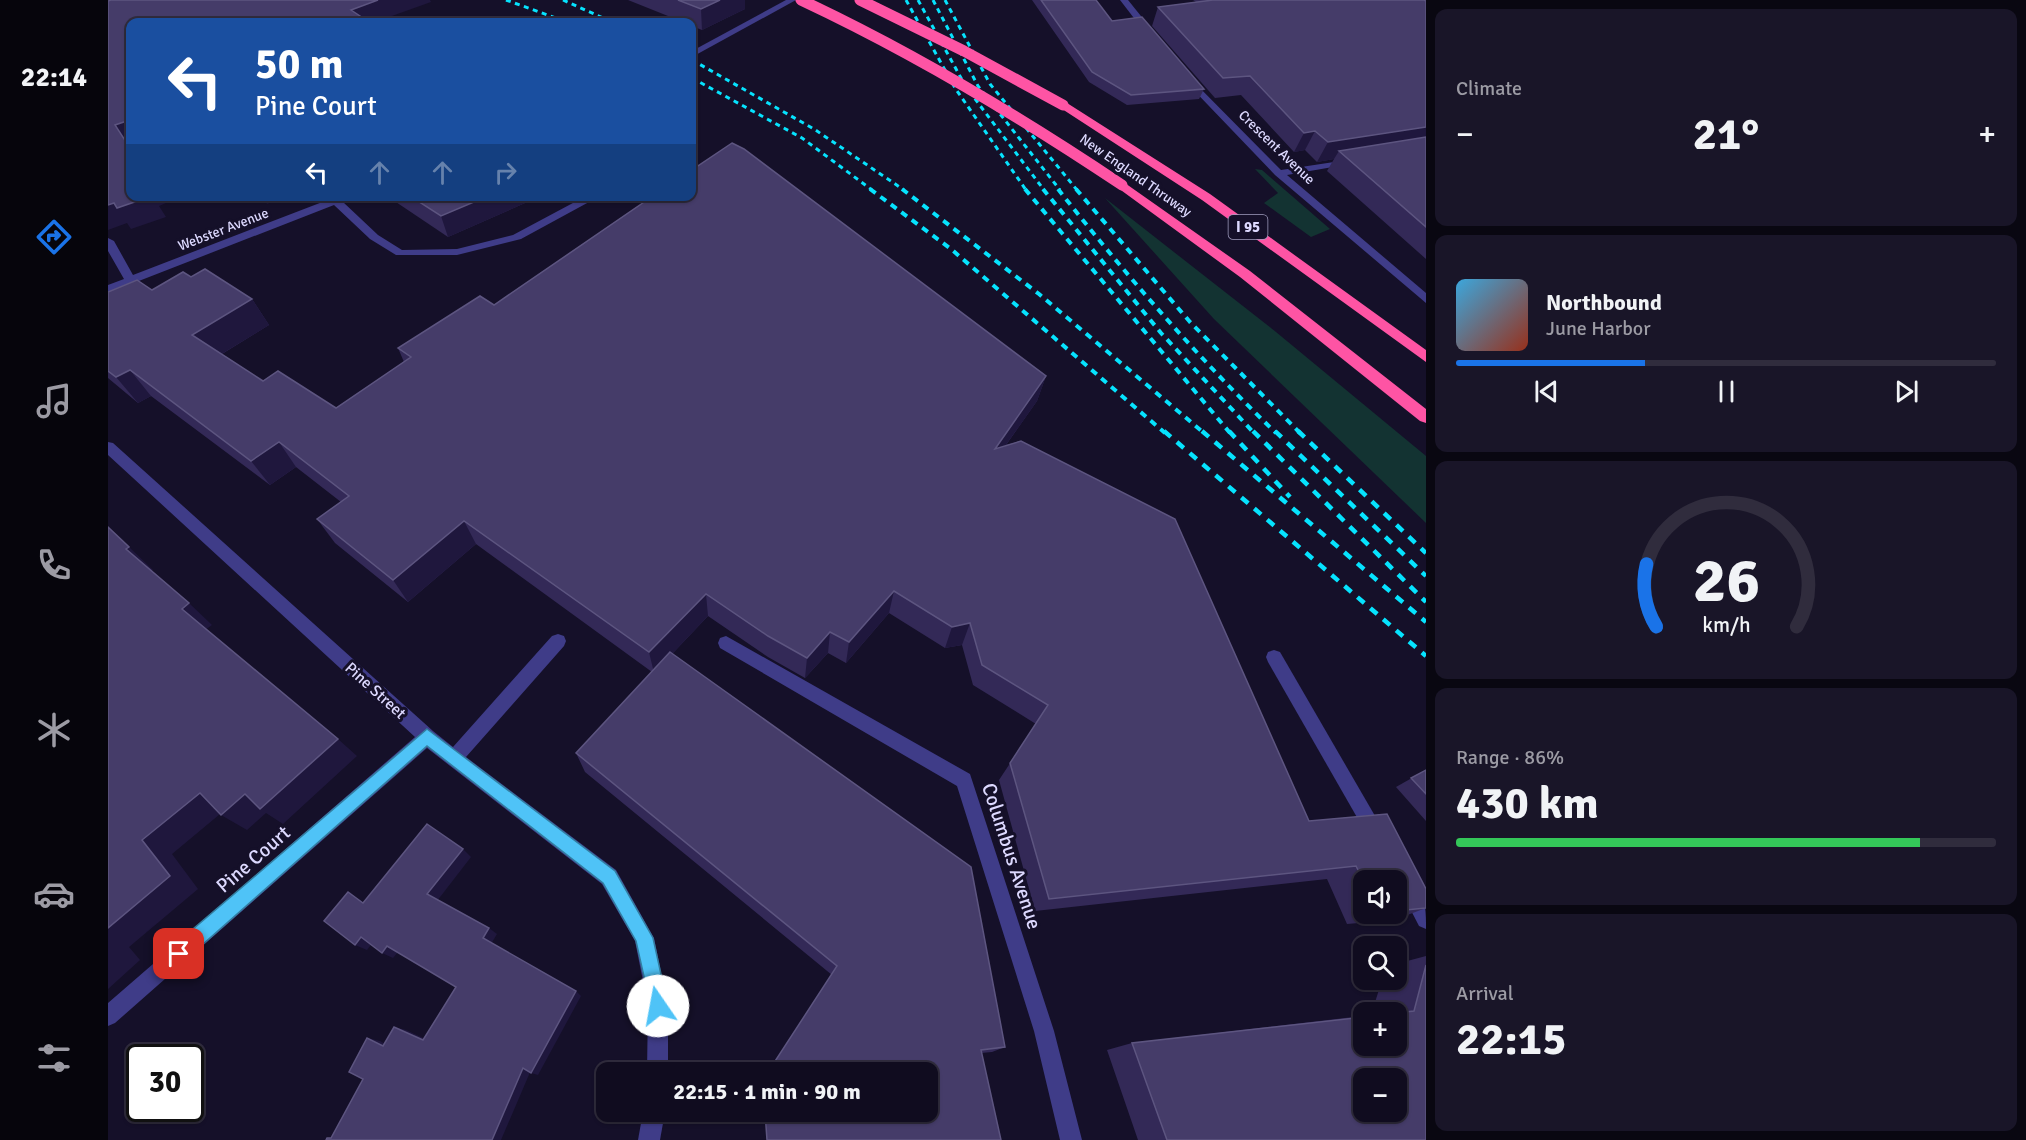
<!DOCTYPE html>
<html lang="en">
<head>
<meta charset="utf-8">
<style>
	:root { --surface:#100c1f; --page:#191528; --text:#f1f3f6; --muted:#9c9ba4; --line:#302c3d; --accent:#1a73e8 }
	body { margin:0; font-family:Signika,sans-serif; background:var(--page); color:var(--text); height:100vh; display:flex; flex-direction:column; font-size:22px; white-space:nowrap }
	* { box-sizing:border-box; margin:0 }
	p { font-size:20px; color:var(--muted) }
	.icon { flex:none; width:33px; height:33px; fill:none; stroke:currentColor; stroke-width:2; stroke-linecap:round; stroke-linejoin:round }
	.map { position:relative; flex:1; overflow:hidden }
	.panel { display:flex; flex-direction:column; gap:9px; padding:9px; background:#090711; width:600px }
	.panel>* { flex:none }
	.banner { position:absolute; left:18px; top:18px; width:570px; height:183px; border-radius:12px; box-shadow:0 2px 4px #0004,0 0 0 2px var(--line); background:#1a4fa0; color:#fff; overflow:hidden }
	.fabs { position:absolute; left:1245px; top:870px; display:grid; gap:12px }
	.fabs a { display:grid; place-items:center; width:54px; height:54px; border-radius:12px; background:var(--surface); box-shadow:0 2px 4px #0004,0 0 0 2px var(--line); font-size:30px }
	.speed { position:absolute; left:18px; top:1044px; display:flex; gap:12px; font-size:30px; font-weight:700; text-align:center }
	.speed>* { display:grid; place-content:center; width:78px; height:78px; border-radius:50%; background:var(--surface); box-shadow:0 2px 4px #0004,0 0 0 2px var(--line); line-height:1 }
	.speed .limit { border:3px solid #111; border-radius:9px; background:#fff; color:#111 }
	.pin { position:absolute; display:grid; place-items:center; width:51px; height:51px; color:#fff; margin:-26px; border-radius:12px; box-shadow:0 3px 9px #0006 }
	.me { position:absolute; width:66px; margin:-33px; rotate:348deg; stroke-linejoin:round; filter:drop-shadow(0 0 4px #0008) }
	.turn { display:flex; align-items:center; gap:21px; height:126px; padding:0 30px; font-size:27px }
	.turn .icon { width:78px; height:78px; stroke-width:2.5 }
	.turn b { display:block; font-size:42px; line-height:51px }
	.lanes { display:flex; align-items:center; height:57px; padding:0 30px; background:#0003; justify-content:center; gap:30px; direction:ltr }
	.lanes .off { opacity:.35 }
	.big { font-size:45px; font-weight:700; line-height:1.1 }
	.panel .card { flex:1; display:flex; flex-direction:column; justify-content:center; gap:9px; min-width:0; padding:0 21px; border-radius:12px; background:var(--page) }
	.panel .dial { align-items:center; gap:0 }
	.dial svg { height:156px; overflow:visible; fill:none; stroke:var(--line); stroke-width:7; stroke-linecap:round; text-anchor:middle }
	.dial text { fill:var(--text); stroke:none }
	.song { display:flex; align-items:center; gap:18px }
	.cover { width:72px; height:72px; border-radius:9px; background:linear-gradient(135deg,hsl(200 70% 55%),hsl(10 70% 35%)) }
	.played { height:6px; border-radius:3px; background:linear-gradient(90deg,var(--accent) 35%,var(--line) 35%) }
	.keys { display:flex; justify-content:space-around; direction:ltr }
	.heat { display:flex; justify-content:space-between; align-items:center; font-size:33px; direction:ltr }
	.charge { height:9px; border-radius:4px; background:linear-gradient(90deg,#34c759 86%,var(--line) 0) }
	.trip { position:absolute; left:488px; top:1062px; width:342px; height:60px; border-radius:12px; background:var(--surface); box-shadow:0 2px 4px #0004,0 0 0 2px var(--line); font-weight:700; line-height:60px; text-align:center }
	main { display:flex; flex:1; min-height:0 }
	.dock { display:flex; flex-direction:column; width:108px; justify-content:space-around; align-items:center; background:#06050c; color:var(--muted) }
	.dock .icon { width:42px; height:42px }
	.dock .selected { color:var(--accent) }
	.dock b { font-size:27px; color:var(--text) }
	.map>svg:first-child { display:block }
	.green { fill:#133332 }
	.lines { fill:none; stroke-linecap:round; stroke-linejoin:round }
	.minor { fill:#3f3c88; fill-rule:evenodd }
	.highway { fill:#fe54a4; fill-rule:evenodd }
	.rail-far2 { stroke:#06e3fe; stroke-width:3; stroke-dasharray:5 4.5; stroke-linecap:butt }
	.rail-far1 { stroke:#06e3fe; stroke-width:4; stroke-dasharray:7 6; stroke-linecap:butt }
	.rail { stroke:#06e3fe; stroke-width:4.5; stroke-dasharray:9 8; stroke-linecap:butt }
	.highway-bridge { stroke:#fe54a4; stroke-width:11 }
	.wall { fill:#332957; fill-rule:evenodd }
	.shaded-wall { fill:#1f173d }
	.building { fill:#453c69; stroke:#5d5580; stroke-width:1.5; fill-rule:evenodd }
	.route { fill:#4fc3f7; stroke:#337fa1; stroke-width:1.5 }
	.labels { text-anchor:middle; stroke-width:6; stroke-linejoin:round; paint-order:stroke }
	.far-street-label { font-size:14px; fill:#ddd9ff; stroke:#151029 }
	.shield { fill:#151029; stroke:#a19dbf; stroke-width:1.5 }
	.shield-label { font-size:15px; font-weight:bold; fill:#ddd9ff }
	.street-label { font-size:16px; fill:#ddd9ff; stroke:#151029 }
	.near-street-label { font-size:20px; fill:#ddd9ff; stroke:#151029 }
</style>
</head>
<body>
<main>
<nav class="dock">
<b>22:14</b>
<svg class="icon selected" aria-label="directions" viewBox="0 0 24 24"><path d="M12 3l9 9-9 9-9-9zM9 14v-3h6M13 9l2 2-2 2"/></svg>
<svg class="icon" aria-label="music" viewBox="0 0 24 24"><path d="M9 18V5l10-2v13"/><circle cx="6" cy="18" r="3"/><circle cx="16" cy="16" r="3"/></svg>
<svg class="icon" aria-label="phone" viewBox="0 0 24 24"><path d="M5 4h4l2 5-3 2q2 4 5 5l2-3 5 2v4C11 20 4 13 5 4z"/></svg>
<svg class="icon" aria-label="climate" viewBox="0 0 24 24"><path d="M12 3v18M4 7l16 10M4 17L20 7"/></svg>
<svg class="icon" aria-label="car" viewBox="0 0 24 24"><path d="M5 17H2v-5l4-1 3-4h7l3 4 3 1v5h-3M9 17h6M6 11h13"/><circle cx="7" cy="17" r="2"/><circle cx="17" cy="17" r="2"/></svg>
<svg class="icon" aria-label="filters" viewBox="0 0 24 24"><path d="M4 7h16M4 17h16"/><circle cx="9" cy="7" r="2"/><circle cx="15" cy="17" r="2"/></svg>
</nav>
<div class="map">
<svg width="1318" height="1140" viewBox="0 0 1318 1140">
	<rect width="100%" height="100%" fill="#151029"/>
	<g class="green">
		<polygon points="1147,169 1154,170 1222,229 1203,237 1156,203 1170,193"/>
		<polygon points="997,198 1168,332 1318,456 1318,523 1106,319"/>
	</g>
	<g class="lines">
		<g class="minor">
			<polygon points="678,0 688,0 584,57 584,51"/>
			<polygon points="1012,0 1020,0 1045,31 1045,35 1039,35"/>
			<polygon points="1080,76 1173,170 1246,159 1246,163 1242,164 1179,175 1318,293 1318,303 1167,175 1077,81 1075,79"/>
			<polygon points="230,196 246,196 235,202 270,235 294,250 349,249 405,235 478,196 492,196 413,239 349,255 288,255 262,239 226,205 0,293 0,285 16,279 0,251 0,238 6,241 25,275"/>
			<polygon points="0,442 5,443 325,731 345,747 444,636 450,634 456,636 458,641 456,646 358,757 508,870 546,938 560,1006 560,1072 539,1072 540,1006 527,941 494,884 319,748 7,1023 0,1026 0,1003 307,737 0,455"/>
			<polygon points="618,636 862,774 946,1031 974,1140 952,1140 926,1031 849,786 612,648 610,643 612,638"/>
			<polygon points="1166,650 1172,652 1274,828 1277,834 1274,840 1268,843 1262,840 1160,662 1158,657 1160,652"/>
			<path d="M1303,884C1318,891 1318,912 1318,929L1311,926L1294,893L1296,886Z"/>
			<polygon points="535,1112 557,1112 552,1140 530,1140"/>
		</g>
		<g class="highway">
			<polygon points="951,103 959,103 1102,194 1318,350 1318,362 1094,200 951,107"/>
			<polygon points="1014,181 1142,271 1318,409 1318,423 1312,421 1132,277 1010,188 1010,182"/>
		</g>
		<g class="rail-far2">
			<polyline points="398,0 459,22"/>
			<polyline points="455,0 504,22"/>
			<polyline points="798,0 847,88 918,190"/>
			<polyline points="810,0 858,87 936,190"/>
			<polyline points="825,0 870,86 952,190"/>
			<polyline points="837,0 882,84 969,190"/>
			<polyline points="584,60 706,129 796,190"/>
			<polyline points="584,78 694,138 764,190"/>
		</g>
		<g class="rail-far1">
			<polyline points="762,189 843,249 1057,433"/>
			<polyline points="794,189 931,294 1096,433"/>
			<polyline points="917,189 1122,433"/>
			<polyline points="935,189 1053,333 1146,433"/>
			<path d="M950,189C1017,274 1090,358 1168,433"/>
			<polyline points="968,189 1082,322 1192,433"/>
		</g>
		<g class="rail">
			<polyline points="1056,431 1318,656"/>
			<polyline points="1094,431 1318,622"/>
			<polyline points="1121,431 1182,497"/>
			<polyline points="1145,431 1318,602"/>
			<polyline points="1167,431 1318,576"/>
			<polyline points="1190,431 1318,553"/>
		</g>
		<g class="highway-bridge">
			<path d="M693,0C806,53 911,116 1014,185"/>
			<polyline points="752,0 856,51 955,105"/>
		</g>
	</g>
	<g class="wall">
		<polygon points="520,0 637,0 637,9 594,30 584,26 584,22 575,22"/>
		<polygon points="924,0 988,0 1004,21 1096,89 1091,99 1019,105 981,82"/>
		<polygon points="1085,0 1318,0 1318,259 1219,171 1226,159 1209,162 1197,150 1186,152 1133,95 1107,98 1044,26 1050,7 1088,2"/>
		<path d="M624,143L636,149L938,376L929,401L898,445L913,441L1067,519L1201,821L1279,814L1318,889V908L1286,920L1239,924L1219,879L927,911L891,780L928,724L865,685L854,645L837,648L781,613L738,663L720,653L697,678L660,657L600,616L564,654L863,867L897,1047L884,1052L873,1053L893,1140H659L657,1112H819V1072H660L724,975L477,772L468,753L544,672L368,544L300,602L227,543L209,519L233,502L188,467L162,485L43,396L30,403L0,378V292L29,280L44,290L75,272L83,277L97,269L144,299L161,325L114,354L155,381L170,371L228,408L296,362L290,348L372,296L386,305L545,196H584V170ZM1256,880H1288V914H1256Z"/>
		<polygon points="279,196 433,196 340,237"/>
		<polygon points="1318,770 1318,821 1288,787"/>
		<polygon points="1318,956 1318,1140 1030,1140 999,1050 1024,1043 1288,1012 1264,1012 1274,980 1288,980 1288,964"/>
	</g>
	<g class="shaded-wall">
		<polygon points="270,0 322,0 323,2 267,22 248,22 243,10"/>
		<polygon points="612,0 637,0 637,9 594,30 593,9"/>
		<polygon points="22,120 22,144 20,145 7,125"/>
		<polygon points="1318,127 1318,145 1231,151 1226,159 1209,162 1220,142"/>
		<polygon points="1207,131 1197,150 1186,152 1196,133"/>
		<polygon points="44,196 54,196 58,203 51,206 58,217 23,229 19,223 0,230 0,205 6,203"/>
		<polygon points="155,196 177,196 159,204"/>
		<polygon points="380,196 433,196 340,237 333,216"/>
		<polygon points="144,299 161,325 102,361 84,335"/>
		<polygon points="22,370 43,396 30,403 8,377"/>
		<polygon points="938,376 929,401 878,473 887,449"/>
		<polygon points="171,442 188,467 162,485 143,461"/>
		<polygon points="356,521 368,544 300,602 285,580"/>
		<polygon points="0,527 21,547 45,570 42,572 18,549"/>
		<polygon points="786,591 781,613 738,663 741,642"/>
		<polygon points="598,594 600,616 546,673 541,652"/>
		<polygon points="81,603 104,625 97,630 74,609"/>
		<polygon points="862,623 854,645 837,648 844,627"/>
		<polygon points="722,632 720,653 697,678 699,658"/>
		<polygon points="230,739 249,756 175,824 158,813 139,830 113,815 137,794"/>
		<polygon points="92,793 118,809 64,854 90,889 21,947 32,960 0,989 0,928 34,840"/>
		<polygon points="355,849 363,857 329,901 319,894"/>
		<polygon points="381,928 389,934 383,944 375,938"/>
		<polygon points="253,937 265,942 259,950 247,945"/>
		<polygon points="279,946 290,952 285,958 274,953"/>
		<polygon points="468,991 473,996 430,1075 423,1073"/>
		<polygon points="286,1027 298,1030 326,1043 315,1040"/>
		<polygon points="259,1038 272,1041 287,1049 275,1046"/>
		<polygon points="415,1068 423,1070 393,1140 384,1140"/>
	</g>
	<g class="building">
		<polygon points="3,0 270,0 243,10 261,22 22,22 22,120 7,125 22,148 22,196 44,196 9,208 6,203 0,205 0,1"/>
		<polygon points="570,0 612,0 593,9"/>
		<polygon points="933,0 988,0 1004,21 1034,17 1096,89 1023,95 984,72"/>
		<polygon points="1105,0 1316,0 1318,1 1318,127 1220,142 1207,131 1196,133 1142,76 1115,78 1050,7"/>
		<polygon points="1318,137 1318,227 1231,151"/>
		<polygon points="624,143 636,149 938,376 887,449 913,441 1067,519 1201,821 1279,814 1318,889 1318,908 1288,911 1288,880 1256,880 1256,882 1248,866 941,899 902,763 940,705 874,665 862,623 844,627 786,591 741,642 722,632 699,658 660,636 598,594 541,652 356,521 285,580 209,519 241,496 171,442 143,461 22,370 8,377 0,371 0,292 29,280 44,290 75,272 83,277 97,269 144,299 84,335 155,381 170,371 228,408 303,357 290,348 372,296 386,305 545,196 584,196 584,170"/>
		<polygon points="302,196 380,196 333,216"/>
		<polygon points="0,527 21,547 18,549 81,603 74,609 230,739 152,809 137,794 113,815 92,793 34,840 62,876 0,928"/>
		<polygon points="562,652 863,867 897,1047 873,1050 893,1140 659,1140 657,1112 819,1112 819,1072 660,1072 729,966 468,753"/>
		<polygon points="1318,770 1318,794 1303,778"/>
		<polygon points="319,824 355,849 319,894 381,928 375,938 468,991 423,1073 415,1068 384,1140 218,1140 219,1138 223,1138 255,1079 241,1072 259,1038 275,1046 286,1027 315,1040 348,987 279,946 274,953 253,937 247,945 216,921 240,892 255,903"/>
		<path d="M1318,965V1140H1059L1024,1043L1256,1017V1046H1288V1013L1306,1011ZM1256,1078H1288V1112H1256Z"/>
	</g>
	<polygon class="route" points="319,729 507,871 545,938 560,1006 557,1012 550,1015 544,1012 528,941 495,883 319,746 77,960 71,963 64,960 62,954 64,947"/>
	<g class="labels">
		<g class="far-street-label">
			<text transform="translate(1169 147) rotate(44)" y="5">Crescent Avenue</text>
			<text transform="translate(1028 175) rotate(35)" y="5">New England Thruway</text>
			<text transform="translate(115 229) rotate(-21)" y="5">Webster Avenue</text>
		</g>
		<rect class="shield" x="1120.5" y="215" width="39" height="24" rx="4.5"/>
		<g class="shield-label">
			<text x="1140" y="232">I 95</text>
		</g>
		<g class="street-label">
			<text transform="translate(268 690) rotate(42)" y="6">Pine Street</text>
		</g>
		<g class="near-street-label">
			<text transform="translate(904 856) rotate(72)" y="7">Columbus Avenue</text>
			<text transform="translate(145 859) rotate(-41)" y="7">Pine Court</text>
		</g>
	</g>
</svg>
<div class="fabs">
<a><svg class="icon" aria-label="sound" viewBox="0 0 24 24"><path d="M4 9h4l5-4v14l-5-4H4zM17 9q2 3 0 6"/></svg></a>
<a><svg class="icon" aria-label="search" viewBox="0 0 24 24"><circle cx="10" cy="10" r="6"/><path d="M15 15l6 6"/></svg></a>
<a>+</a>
<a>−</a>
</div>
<div class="speed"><div class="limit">30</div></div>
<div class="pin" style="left:71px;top:954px;background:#d93025"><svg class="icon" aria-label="arrive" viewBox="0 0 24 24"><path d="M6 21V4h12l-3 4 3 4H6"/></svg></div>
<svg class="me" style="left:550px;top:1006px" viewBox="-20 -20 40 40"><circle r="19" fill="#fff"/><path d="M0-13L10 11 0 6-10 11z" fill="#4fc3f7"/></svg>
<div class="trip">22:15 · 1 min · 90 m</div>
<div class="banner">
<div class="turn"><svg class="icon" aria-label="left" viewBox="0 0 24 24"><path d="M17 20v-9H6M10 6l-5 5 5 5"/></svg><div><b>50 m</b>Pine Court</div></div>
<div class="lanes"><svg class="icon" aria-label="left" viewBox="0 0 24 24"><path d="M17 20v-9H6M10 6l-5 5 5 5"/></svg><svg class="icon off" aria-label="ahead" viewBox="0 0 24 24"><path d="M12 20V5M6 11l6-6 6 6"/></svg><svg class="icon off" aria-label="ahead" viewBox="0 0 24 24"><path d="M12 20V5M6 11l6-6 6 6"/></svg><svg class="icon off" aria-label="right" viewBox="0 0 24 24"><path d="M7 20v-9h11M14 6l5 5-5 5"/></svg></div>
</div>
</div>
<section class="panel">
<div class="card"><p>Climate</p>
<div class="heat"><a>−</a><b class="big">21°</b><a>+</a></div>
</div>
<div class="card">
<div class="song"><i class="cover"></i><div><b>Northbound</b><p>June Harbor</p></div></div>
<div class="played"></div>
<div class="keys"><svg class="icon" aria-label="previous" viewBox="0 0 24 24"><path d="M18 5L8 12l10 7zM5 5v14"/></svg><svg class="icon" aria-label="pause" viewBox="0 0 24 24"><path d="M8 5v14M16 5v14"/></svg><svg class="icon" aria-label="next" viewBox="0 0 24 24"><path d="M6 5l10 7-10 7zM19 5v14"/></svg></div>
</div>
<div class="card dial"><svg viewBox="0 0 100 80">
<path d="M14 69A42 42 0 1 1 86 69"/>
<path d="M14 69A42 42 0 0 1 9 37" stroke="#1a73e8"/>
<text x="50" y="56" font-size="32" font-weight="700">26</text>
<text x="50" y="72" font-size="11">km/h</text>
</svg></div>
<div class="card"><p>Range · 86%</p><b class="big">430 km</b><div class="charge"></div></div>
<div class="card"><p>Arrival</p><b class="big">22:15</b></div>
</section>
</main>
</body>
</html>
